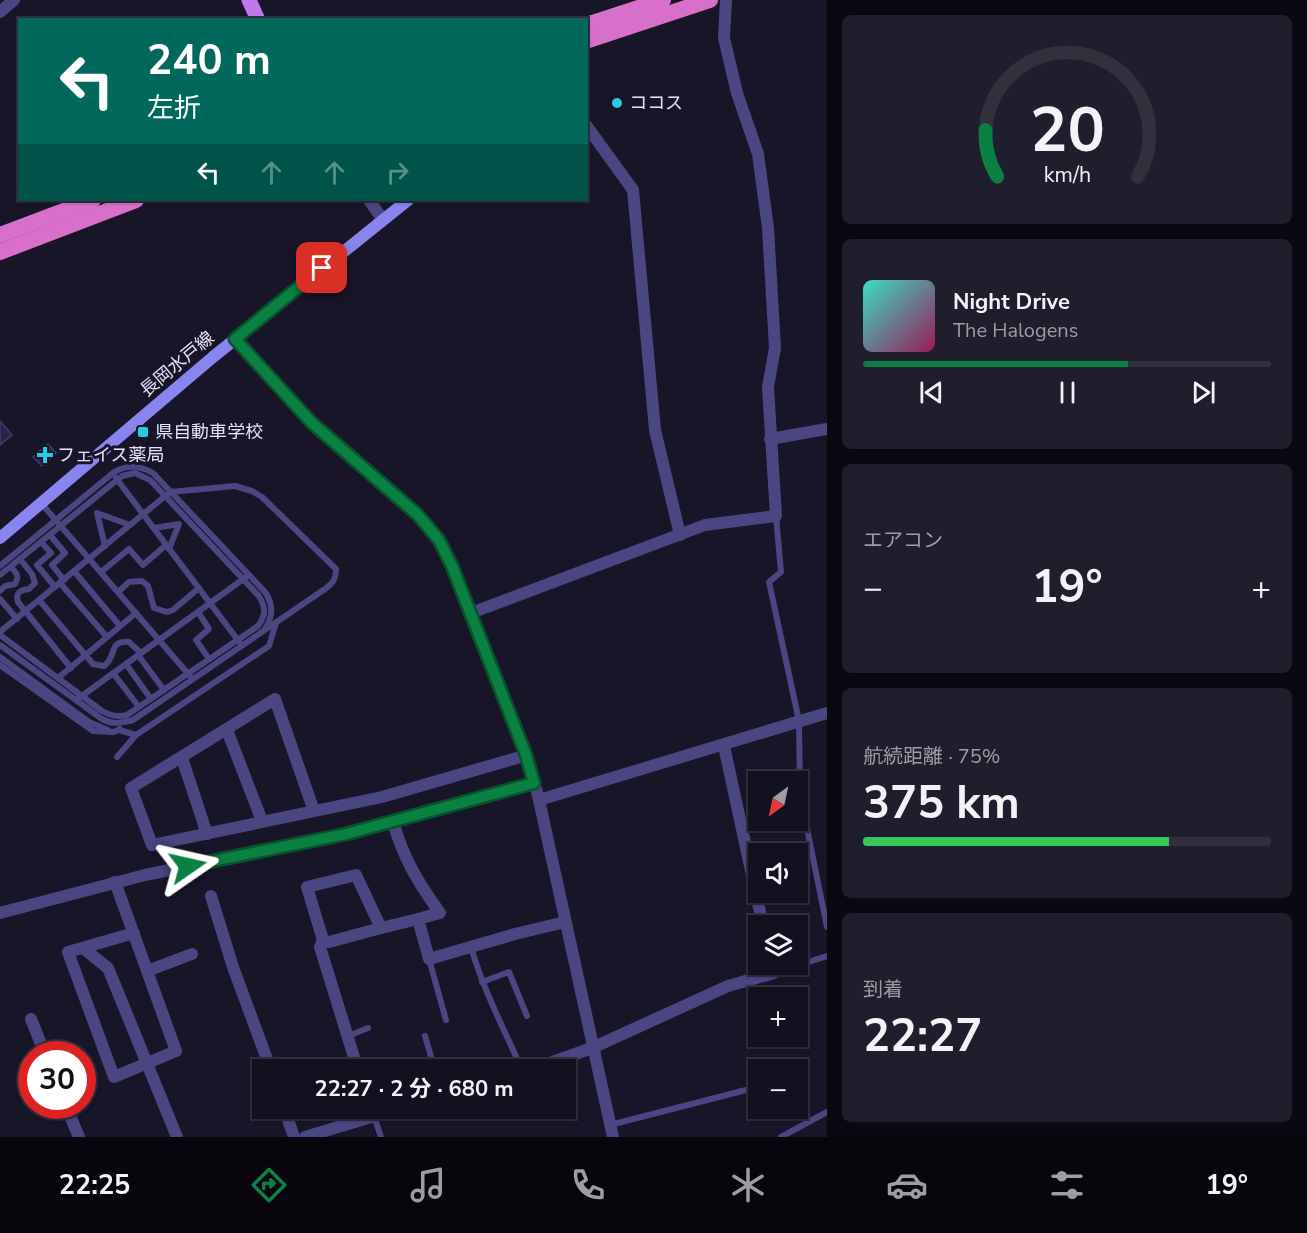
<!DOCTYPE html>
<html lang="ja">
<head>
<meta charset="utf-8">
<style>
	:root { --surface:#13101f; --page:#201e2c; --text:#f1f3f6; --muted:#9d9da4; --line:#32303d; --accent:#0b8043 }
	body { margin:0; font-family:"Nunito Sans","Noto Sans JP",sans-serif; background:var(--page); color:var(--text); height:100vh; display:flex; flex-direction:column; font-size:22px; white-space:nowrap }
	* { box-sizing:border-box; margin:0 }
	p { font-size:20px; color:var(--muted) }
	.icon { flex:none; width:33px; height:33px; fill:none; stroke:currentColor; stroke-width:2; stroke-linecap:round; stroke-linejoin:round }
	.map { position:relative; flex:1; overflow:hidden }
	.side { display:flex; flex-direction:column; gap:15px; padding:15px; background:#0a0911; width:480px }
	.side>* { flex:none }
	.top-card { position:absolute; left:18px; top:18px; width:570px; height:183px; border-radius:0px; box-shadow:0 2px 4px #0004,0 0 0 2px var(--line); background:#00695c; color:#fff; overflow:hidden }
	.needle { width:39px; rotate:213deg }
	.fabs { position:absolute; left:748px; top:771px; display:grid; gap:12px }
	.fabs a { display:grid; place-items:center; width:60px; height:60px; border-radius:0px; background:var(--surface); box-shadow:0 2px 4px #0004,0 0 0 2px var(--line); font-size:30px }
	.speed { position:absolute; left:18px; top:1041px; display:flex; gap:12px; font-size:30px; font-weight:700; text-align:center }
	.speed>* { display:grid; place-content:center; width:78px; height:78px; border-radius:50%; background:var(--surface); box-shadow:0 2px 4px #0004,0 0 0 2px var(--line); line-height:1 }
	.speed .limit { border:9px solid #d22; background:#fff; color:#111 }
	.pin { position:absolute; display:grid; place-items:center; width:51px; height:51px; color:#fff; margin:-26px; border-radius:12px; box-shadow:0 3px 9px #0006 }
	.me { position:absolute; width:66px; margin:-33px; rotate:79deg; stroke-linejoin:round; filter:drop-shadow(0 0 4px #0008) }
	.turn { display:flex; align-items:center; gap:21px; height:126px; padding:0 30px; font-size:27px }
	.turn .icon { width:78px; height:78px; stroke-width:2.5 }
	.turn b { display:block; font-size:42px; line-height:51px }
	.lanes { display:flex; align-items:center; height:57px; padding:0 30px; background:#0003; justify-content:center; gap:30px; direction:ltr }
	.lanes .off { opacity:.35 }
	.big { font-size:45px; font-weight:700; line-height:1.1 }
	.side .widget { flex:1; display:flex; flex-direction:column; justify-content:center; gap:9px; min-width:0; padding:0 21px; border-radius:9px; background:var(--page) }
	.side .dial { align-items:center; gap:0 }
	.dial svg { height:156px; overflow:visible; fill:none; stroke:var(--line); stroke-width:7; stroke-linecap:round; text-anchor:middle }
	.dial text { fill:var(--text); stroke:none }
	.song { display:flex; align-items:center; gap:18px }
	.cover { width:72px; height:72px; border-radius:9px; background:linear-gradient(135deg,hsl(170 70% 55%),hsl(330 70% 35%)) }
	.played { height:6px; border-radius:3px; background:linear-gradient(90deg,var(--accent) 65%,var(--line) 65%) }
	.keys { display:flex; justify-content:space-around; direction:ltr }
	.heat { display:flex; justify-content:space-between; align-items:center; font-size:33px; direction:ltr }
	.charge { height:9px; border-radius:4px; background:linear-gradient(90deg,#34c759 75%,var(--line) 0) }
	.trip { position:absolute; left:252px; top:1059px; width:324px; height:60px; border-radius:0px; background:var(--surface); box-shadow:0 2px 4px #0004,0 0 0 2px var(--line); font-weight:700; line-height:60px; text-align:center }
	.dock { display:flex; height:96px; justify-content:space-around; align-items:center; background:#08060c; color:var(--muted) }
	.dock .icon { width:42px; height:42px }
	.dock .selected { color:var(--accent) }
	.dock b { font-size:27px; color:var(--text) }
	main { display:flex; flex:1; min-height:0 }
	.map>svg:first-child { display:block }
	.building { fill:#2b2348; stroke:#453871; stroke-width:1.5 }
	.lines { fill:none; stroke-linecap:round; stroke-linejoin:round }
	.service { stroke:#4a4682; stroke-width:6 }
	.minor { stroke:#4a4682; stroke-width:12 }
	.tertiary { stroke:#4a4682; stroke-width:12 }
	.secondary { stroke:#8a84ef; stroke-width:12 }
	.primary { stroke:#c476ed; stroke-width:15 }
	.trunk { stroke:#d870c9; stroke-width:16 }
	.route-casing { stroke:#07532c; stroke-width:15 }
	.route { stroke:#0b8043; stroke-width:10 }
	.poi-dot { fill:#25cae3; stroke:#191529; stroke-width:2 }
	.labels { text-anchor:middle; stroke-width:6; stroke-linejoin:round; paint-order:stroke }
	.poi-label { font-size:18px; fill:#e5e1fb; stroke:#191529; text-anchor:start }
	.street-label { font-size:18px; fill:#e5e1fb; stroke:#191529 }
</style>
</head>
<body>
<main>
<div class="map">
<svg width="827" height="1137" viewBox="0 0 827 1137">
	<rect width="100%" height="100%" fill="#191529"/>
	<g class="building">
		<polygon points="0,421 12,435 0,445"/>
		<polygon points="48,444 56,453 42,466 33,457"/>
	</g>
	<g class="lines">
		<g class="service">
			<polyline points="116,478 240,643"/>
			<polyline points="41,503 190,676"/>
			<polyline points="776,516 781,572 769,582 799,721 800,794 827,927"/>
			<polyline points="154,528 179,524 169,549"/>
			<polyline points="50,535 65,553 52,565 64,580"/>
			<polyline points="41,542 51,553 37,565 55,587"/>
			<polyline points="105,546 97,513 130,525"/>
			<path d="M20,559L32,574L35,583L29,589C20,590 15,593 18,602L71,668"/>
			<path d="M0,566L113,473C126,464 139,465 153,473L265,592C274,605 273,617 265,629"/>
			<polyline points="74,571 120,626"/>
			<polyline points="101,572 129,549 143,565 166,545"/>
			<path d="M0,575L122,476L135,473L150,480L259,596C266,608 266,615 258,626L127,715C117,717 111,716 102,711L0,635"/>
			<polyline points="60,583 107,637"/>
			<path d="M0,591L5,586L15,584C20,576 16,573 11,567"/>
			<polyline points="118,592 129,582 142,581 148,586 154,608 167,612 173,610 199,588"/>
			<polyline points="0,599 17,619"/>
			<path d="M39,600L93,664L104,666C117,657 108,640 129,642L141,653"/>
			<polyline points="198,612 209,629 196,640 209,659"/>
			<path d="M0,632L170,492L235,486L252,491L262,497L336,569C336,579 333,583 325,589L133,720C121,723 113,725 102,719L0,645"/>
			<polyline points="138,655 164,690"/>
			<polyline points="0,657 89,722 108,730"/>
			<polyline points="126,664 151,699"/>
			<polyline points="0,665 93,731 114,732 120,729"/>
			<polyline points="113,673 139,707"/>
			<polyline points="58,678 136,613"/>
			<polyline points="79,698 246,577"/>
			<polyline points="119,730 136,735 269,646 276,623"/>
			<polyline points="117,757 136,735"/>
			<path d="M471,947C483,989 504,1029 522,1070"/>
			<polyline points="429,959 446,1020"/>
			<polyline points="774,973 827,956"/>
			<polyline points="482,982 509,972 527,1016"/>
			<polyline points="348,1036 368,1028"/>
			<polyline points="425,1036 435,1070"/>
			<polyline points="506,1108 507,1109"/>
			<polyline points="374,1116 381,1137"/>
			<polyline points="610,1125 750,1089"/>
			<polyline points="781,1137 827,1112"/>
		</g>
		<g class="minor">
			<polyline points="0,12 14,0"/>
			<polyline points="586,125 633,190 655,430 680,535"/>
			<polyline points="770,439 827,429"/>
			<polyline points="471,613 705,525 776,516 768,387 775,348 768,228 758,154 737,93 724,38 726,0"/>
			<polyline points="227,730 262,821"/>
			<polyline points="724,746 763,926"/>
			<polyline points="182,758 207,834"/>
			<polyline points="539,800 827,713"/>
			<polyline points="314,811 275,699 131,788 152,845 382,797 527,755"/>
			<path d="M393,822C404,859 417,881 440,913L418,919L429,959L515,934L565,922"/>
			<polyline points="115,882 176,1051 114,1077 68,952 134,933"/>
			<polyline points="211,896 233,967 271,1070"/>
			<polyline points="0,913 145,875 346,834 534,783"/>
			<polyline points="381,928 418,919"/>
			<polyline points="323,940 329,942 381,928 356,875 307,887 323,940 320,947 358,1070"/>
			<polyline points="83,948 108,968 177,1137"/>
			<polyline points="147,971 192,954"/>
			<polyline points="31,1019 45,1054"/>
			<polyline points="530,1070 592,1048 728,986 774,973 772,964"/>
			<polyline points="66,1106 79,1137"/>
			<polyline points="284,1108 294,1137"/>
			<polyline points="305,1137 401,1108"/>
		</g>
		<g class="tertiary">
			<polyline points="369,200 383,220"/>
			<polyline points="235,339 312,423 427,524 439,540 452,566 527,755 539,800 613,1137"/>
		</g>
		<polyline class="secondary" points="0,538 213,357 408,200"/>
		<polyline class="primary" points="249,0 258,20"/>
		<g class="trunk">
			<polyline points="586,25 663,0"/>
			<polyline points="586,41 710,0"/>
			<polyline points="0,235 93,200"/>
			<polyline points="0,252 136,200"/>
		</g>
	</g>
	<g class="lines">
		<g class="route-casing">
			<polyline id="route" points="188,866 346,834 534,783 526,755 452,566 439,540 418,515 312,423 235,339 322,268"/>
		</g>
		<use href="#route" class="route"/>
	</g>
	<g class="poi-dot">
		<circle cx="617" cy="103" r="6"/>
		<rect x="137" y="426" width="12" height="12" rx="3"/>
		<path d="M42 446h6v6h6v6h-6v6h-6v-6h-6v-6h6z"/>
	</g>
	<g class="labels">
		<g class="poi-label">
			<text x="629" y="109">ココス</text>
			<text x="155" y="438">県自動車学校</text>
			<text x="57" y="461">フェイス薬局</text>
		</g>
		<g class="street-label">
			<text transform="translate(177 364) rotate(-40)" y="6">長岡水戸線</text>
		</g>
	</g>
</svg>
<div class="fabs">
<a><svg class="needle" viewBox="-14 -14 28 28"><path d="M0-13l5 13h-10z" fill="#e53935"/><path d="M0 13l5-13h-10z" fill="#9d9da4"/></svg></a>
<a><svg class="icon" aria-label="sound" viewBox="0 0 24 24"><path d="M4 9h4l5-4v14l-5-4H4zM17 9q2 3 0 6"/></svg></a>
<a><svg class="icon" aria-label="layers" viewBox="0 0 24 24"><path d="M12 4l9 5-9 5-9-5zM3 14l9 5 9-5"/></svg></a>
<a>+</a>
<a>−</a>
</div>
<div class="speed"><div class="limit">30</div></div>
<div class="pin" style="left:322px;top:268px;background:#d93025"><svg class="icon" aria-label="arrive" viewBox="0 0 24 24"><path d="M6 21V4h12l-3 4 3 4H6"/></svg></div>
<svg class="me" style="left:188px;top:866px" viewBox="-20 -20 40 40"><path d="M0-17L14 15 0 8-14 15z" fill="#0b8043" stroke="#fff" stroke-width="4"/></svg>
<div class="trip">22:27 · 2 分 · 680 m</div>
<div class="top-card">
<div class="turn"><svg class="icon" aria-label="left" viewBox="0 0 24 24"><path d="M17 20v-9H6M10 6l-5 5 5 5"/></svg><div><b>240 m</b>左折</div></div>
<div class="lanes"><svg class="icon" aria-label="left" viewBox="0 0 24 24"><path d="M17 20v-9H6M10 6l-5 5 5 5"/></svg><svg class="icon off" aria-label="ahead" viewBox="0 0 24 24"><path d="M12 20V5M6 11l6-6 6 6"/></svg><svg class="icon off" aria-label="ahead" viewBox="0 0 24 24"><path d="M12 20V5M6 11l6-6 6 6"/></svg><svg class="icon off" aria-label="right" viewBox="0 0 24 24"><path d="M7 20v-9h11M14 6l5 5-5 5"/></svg></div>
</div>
</div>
<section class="side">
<div class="widget dial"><svg viewBox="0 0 100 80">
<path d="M14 69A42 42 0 1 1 86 69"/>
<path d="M14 69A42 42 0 0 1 8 45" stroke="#0b8043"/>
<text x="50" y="56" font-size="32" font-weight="700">20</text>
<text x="50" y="72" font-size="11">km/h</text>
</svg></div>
<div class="widget">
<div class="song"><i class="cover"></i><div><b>Night Drive</b><p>The Halogens</p></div></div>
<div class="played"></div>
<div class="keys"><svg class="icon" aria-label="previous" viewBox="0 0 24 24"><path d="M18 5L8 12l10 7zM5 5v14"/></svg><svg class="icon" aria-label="pause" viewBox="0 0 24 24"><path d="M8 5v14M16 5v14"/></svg><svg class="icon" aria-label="next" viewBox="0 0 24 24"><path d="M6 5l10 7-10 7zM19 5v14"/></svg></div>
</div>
<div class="widget"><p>エアコン</p>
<div class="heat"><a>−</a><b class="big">19°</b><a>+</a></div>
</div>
<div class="widget"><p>航続距離 · 75%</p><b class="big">375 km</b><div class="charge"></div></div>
<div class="widget"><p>到着</p><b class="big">22:27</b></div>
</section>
</main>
<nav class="dock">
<b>22:25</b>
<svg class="icon selected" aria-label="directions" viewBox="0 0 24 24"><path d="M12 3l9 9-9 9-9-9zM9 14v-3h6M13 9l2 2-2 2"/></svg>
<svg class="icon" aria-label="music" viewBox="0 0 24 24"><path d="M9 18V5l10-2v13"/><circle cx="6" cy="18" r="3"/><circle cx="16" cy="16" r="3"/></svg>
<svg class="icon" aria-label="phone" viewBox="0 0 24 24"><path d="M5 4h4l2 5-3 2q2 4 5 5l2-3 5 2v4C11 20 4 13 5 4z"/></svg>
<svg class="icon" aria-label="climate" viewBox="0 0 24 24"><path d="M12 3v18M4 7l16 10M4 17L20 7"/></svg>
<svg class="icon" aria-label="car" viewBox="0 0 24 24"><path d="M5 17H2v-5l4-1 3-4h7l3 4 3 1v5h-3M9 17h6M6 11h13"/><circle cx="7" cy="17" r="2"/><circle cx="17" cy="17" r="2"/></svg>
<svg class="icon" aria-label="filters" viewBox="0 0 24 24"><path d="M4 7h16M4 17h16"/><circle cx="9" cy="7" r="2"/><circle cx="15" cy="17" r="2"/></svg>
<b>19°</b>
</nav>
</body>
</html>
